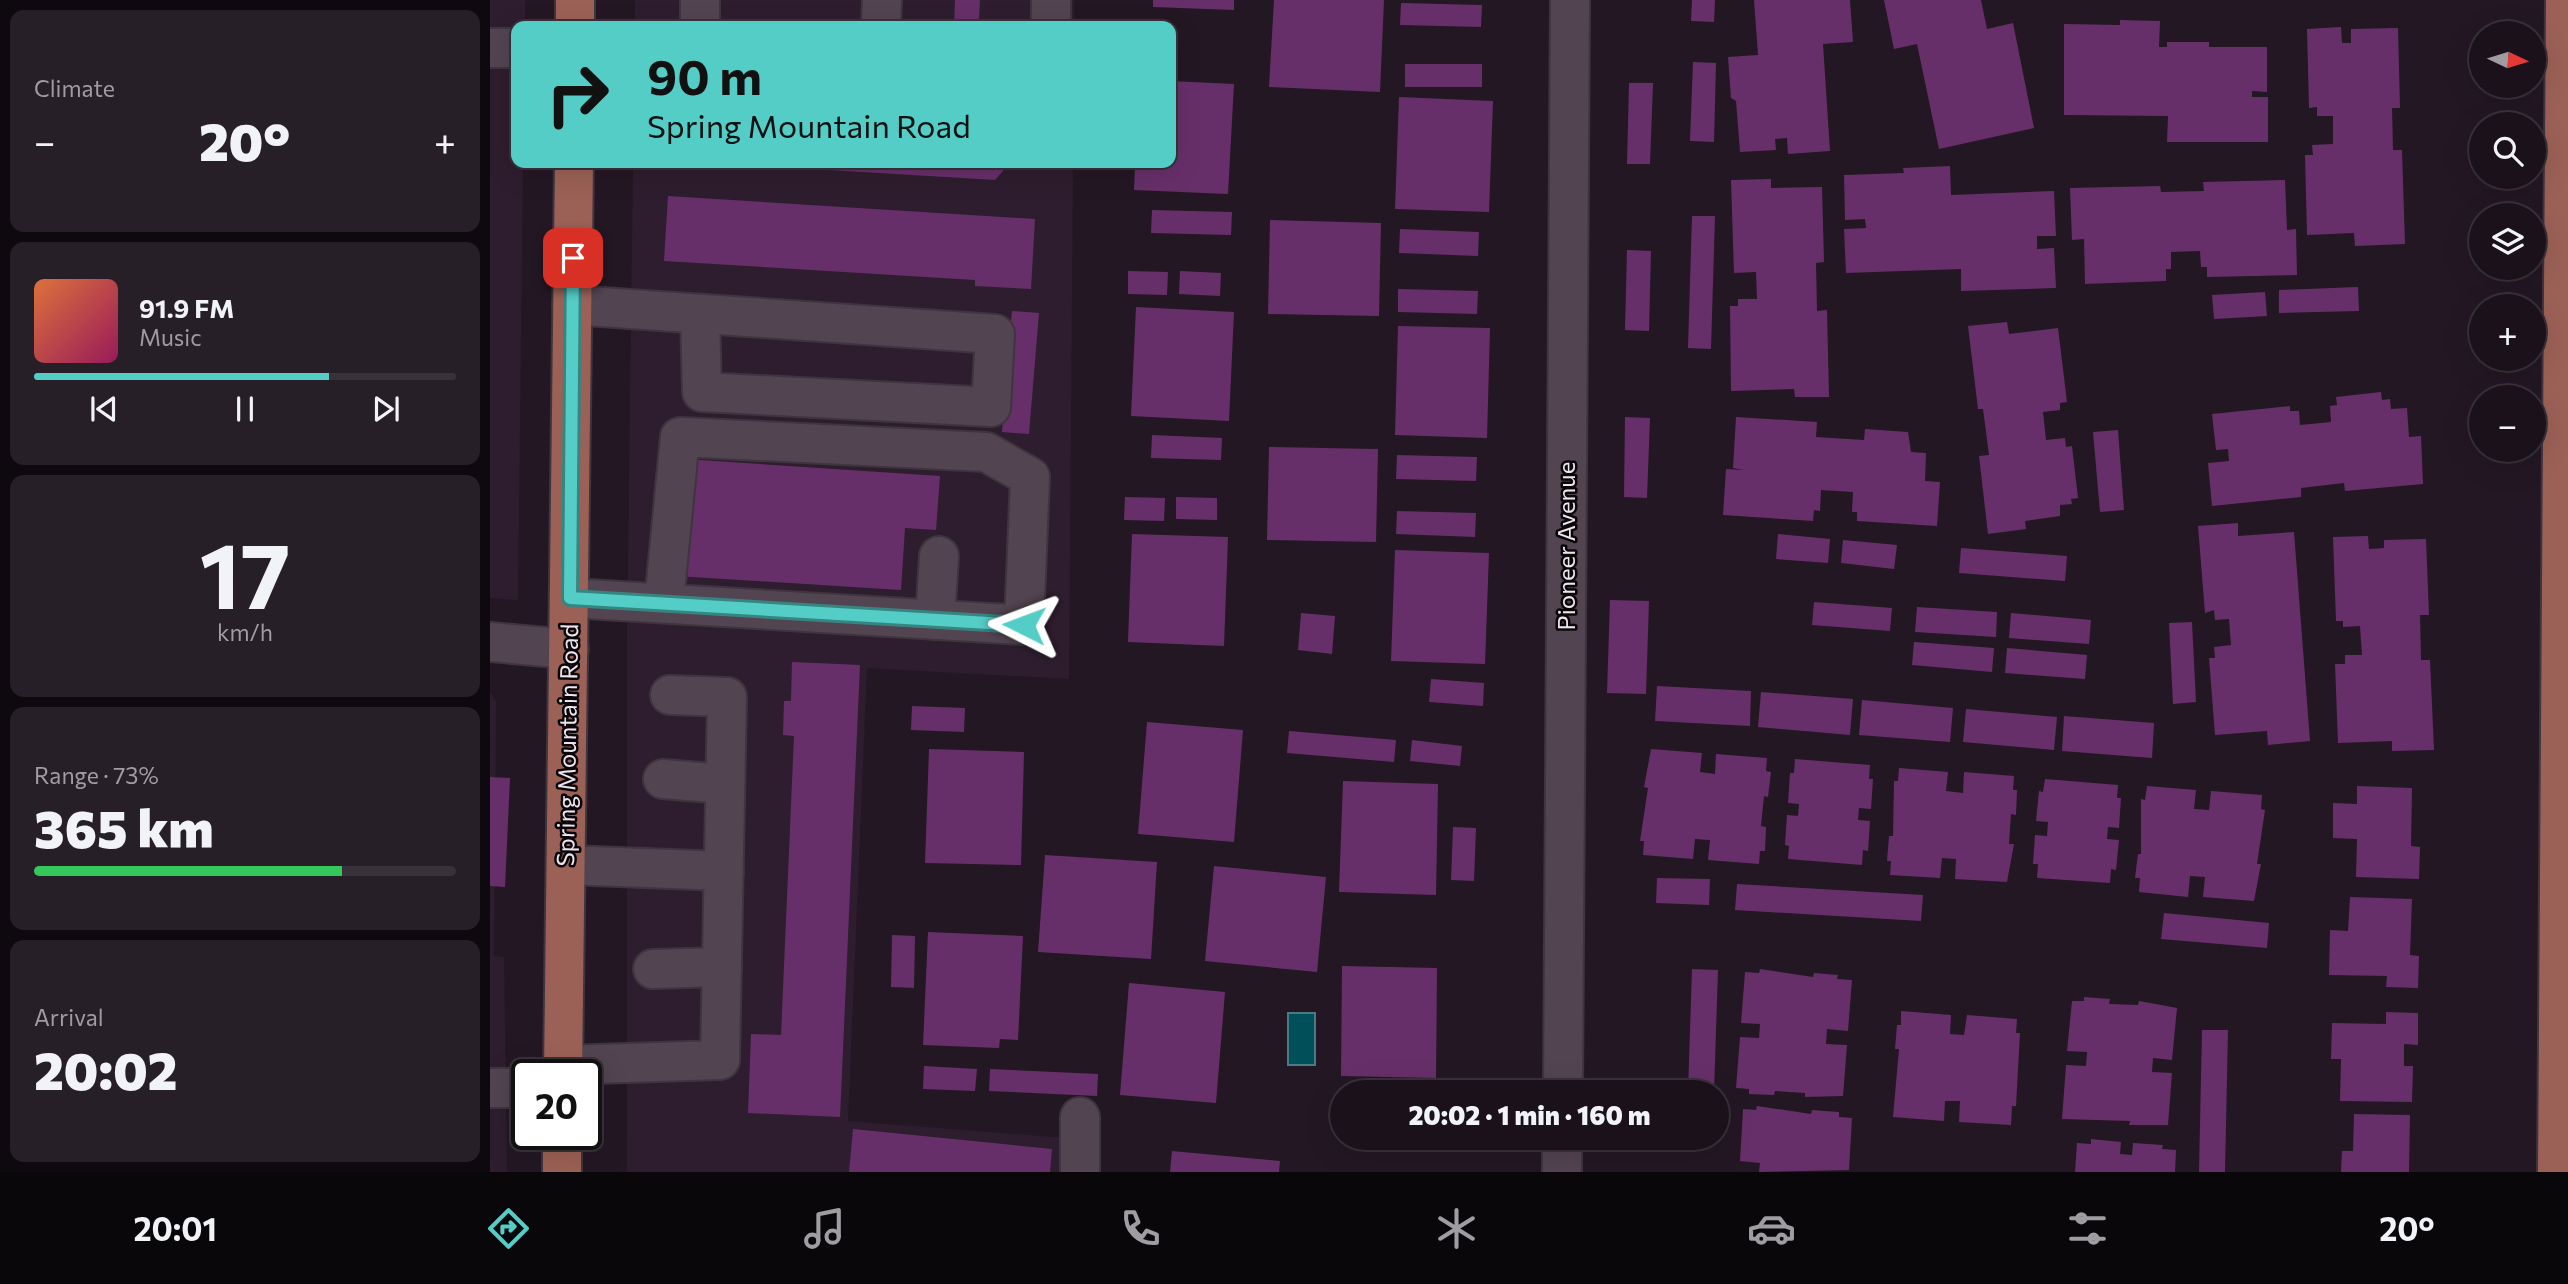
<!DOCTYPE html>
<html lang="en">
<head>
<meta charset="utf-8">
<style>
	:root { --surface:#1a111a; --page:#271f27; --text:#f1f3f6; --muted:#9f9da2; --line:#383139; --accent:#54cdc7 }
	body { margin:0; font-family:Commissioner,sans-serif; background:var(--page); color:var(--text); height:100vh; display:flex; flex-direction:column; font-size:26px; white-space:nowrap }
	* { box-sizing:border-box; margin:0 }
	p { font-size:23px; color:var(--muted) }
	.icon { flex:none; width:38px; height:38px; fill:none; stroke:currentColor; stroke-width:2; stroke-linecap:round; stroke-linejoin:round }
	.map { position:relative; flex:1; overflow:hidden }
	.details { display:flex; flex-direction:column; gap:10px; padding:10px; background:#0e090e; width:490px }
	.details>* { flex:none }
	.banner { position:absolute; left:21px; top:21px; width:665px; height:147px; border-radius:14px; box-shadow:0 7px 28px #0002,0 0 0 2px var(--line); background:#54cdc7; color:#111; overflow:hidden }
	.needle { width:46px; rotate:94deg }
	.fabs { position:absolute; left:1979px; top:21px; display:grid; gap:14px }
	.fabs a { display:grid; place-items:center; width:77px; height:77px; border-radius:50%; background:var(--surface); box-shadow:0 7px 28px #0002,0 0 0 2px var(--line); font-size:35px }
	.speed { position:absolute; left:21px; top:1059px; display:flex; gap:14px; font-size:35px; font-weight:700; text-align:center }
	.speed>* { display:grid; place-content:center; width:91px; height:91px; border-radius:50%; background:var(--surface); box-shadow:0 7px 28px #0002,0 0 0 2px var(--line); line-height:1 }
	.speed .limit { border:4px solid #111; border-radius:10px; background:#fff; color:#111 }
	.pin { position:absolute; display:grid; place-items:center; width:60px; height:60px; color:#fff; margin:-30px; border-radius:14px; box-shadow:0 4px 10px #0006 }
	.me { position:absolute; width:77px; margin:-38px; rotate:273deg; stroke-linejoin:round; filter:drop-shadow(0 0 5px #0008) }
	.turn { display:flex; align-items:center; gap:24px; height:147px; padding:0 21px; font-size:32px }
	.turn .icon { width:91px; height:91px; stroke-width:2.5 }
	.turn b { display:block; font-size:49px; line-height:60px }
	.big { font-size:52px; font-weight:800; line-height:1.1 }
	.details .widget { flex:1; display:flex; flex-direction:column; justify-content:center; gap:10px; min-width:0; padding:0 24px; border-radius:14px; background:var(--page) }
	.details .dial { align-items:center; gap:0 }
	.dial b { font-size:91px; line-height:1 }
	.song { display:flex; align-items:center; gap:21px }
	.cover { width:84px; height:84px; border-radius:10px; background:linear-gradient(135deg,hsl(20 70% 55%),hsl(330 70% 35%)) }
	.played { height:7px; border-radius:4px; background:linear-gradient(90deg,var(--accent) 70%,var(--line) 70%) }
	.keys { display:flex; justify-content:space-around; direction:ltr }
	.heat { display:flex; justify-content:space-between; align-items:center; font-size:38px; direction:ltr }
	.charge { height:10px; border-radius:5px; background:linear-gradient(90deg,#34c759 73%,var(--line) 0) }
	.trip { position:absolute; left:840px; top:1080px; width:399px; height:70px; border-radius:35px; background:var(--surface); box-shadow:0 7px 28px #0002,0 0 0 2px var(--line); font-weight:800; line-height:70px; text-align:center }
	.tab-bar { display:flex; height:112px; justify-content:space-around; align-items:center; background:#0a070a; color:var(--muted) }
	.tab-bar .icon { width:49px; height:49px }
	.tab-bar .on { color:var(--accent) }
	.tab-bar b { font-size:32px; color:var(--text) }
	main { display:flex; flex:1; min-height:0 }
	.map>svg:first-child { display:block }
	.built { fill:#2e1d2e }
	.water { fill:#004f59; stroke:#477c85; stroke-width:2 }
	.building { fill:#672f69 }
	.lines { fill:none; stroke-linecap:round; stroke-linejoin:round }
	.minor-casing { stroke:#3e353e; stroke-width:42 }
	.major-casing { stroke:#3e353e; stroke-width:42 }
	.minor { stroke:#524451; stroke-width:38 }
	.major { stroke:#9c6156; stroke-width:38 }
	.route-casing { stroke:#378581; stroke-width:18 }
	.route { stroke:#54cdc7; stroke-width:12 }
	.labels { text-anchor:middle; stroke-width:5; stroke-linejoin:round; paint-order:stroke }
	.street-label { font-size:24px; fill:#ede5ed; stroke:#090509 }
</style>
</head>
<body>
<main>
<section class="details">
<div class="widget"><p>Climate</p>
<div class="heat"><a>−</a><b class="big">20°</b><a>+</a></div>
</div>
<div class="widget">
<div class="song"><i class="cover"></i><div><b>91.9 FM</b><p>Music</p></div></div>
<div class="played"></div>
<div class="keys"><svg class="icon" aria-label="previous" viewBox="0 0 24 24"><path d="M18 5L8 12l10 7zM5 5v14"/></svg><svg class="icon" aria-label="pause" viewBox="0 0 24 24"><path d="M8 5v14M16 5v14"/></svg><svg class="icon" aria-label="next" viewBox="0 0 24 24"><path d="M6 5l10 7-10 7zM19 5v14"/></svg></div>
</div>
<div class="widget dial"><b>17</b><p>km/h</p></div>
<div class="widget"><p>Range · 73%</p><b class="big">365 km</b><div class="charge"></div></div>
<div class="widget"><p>Arrival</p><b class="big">20:02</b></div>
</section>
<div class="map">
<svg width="2078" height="1172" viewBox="0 0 2078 1172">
	<rect width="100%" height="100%" fill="#231723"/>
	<g class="built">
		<polygon points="0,0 35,0 35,26 26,26 26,163 33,163 28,600 0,598"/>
		<rect x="145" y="0" width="439" height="26"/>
		<polygon points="143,163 583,163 579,679 377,668 358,1121 576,1138 576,1172 137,1172 137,637"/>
		<polygon points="0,692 6,701 4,956 14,957 17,1172 0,1172"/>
	</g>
	<rect class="water" x="798" y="1013" width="27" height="52"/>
	<g class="building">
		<polygon points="465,0 490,0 489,19 506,26 464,26"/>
		<polygon points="663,0 744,0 744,10 663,7"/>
		<polygon points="784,0 894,0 890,92 779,87"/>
		<polygon points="1202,0 1225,0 1224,22 1201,21"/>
		<polygon points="1264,0 1360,0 1363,42 1333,44 1340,151 1298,154 1297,138 1285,139 1286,150 1250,152 1246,101 1241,98 1238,57 1268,55"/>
		<polygon points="1394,0 1491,0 1497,29 1523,23 1544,128 1449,149 1427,44 1404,49"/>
		<polygon points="911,3 992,5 991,27 910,25"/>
		<polygon points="1630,20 1670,21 1669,47 1677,47 1677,42 1719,42 1719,47 1777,47 1777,92 1762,91 1762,97 1778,97 1778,142 1677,142 1678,116 1574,115 1574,24 1630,25"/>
		<polygon points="1851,27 1852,43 1861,43 1861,29 1908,28 1910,108 1902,108 1903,150 1912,150 1915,244 1865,246 1864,233 1817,235 1815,155 1823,155 1822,145 1843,144 1843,116 1827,116 1827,107 1819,108 1817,29"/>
		<polygon points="1203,62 1226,63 1224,142 1200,141"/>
		<rect x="915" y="64" width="77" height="23"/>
		<polygon points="681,81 744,84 738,194 644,190 645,163 681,163"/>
		<polygon points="1139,83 1163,83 1160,164 1137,164"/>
		<polygon points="909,97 1003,101 999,212 905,209"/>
		<polygon points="222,163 520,163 505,180"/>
		<polygon points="1460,166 1461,195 1564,191 1566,236 1547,236 1547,249 1564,248 1566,288 1471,291 1471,269 1356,273 1354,229 1376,228 1375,219 1355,220 1354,175 1414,173 1413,168"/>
		<polygon points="1281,179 1281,188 1332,187 1334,262 1326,263 1327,311 1337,310 1339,397 1305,397 1304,389 1241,391 1240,306 1248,306 1248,299 1267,299 1266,272 1244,273 1241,180"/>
		<polygon points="1795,180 1797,230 1806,229 1807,275 1717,277 1717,267 1711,267 1710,251 1681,252 1681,269 1676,269 1676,281 1595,284 1594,239 1582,240 1580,188 1670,186 1671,192 1714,191 1713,182"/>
		<polygon points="178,196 545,219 541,289 485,286 485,280 174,261"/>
		<polygon points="662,210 742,212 741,235 661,233"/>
		<polygon points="1202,216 1225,216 1221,349 1198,348"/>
		<polygon points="780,220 891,223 889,316 778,314"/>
		<polygon points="910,229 989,232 988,256 909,253"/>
		<polygon points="1137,250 1161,251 1159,331 1135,330"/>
		<polygon points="638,271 678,272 677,295 638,294"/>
		<polygon points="690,271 731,273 730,296 689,294"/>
		<polygon points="1868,287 1869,311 1789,313 1789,290"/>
		<polygon points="908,289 988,291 987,314 908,312"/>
		<polygon points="1775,292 1777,316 1724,319 1722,295"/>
		<polygon points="646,307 744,312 739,421 641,416"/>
		<polygon points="522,311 549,313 539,434 512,432"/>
		<polygon points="1517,322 1519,334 1568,328 1577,402 1570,403 1570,410 1553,412 1556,440 1575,438 1576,447 1582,446 1588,498 1581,499 1582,504 1570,505 1570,516 1535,521 1536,529 1498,534 1489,456 1499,455 1493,409 1488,409 1478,326"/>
		<polygon points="908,326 1000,328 997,438 905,435"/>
		<polygon points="1891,392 1892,400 1900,399 1901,409 1917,408 1919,437 1931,436 1933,484 1855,491 1854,483 1811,488 1811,497 1722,506 1718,463 1739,461 1738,449 1726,450 1722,414 1800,406 1800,411 1809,411 1810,425 1841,422 1840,406 1847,405 1846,397"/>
		<polygon points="1135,417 1160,418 1157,498 1134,497"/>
		<polygon points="1246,417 1327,422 1326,437 1374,440 1375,429 1418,432 1421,452 1436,453 1435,481 1450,482 1447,526 1367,521 1367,512 1362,512 1363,492 1331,490 1330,511 1324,510 1323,521 1233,515 1236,469 1253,470 1243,468"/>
		<polygon points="1628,430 1634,510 1610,512 1603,432"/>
		<polygon points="662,435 732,438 731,460 661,458"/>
		<polygon points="779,447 888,449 886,542 777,540"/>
		<polygon points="907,455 987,457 986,481 906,479"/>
		<polygon points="194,459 450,476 446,530 415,528 411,590 186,576"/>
		<polygon points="635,497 675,498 674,521 634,520"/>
		<polygon points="686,497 727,498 727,520 686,519"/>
		<polygon points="907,511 986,513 985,537 906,534"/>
		<polygon points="1748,523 1748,536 1804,532 1820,741 1778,745 1777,731 1725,735 1719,658 1725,658 1724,647 1741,645 1739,619 1725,620 1724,610 1715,613 1708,526"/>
		<polygon points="642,534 738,537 734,646 638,642"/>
		<polygon points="1288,534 1340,539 1338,563 1286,559"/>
		<polygon points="1878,536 1879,549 1894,548 1894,540 1936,539 1939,615 1930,615 1931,660 1940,660 1944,750 1902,751 1902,741 1848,743 1845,664 1855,664 1855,655 1872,655 1870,626 1853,627 1853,621 1846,621 1843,537"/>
		<polygon points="1353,540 1407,545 1404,569 1351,563"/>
		<polygon points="1471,548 1577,556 1575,581 1469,573"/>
		<polygon points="905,550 999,553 995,664 901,661"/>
		<polygon points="1120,600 1159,601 1156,694 1117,693"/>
		<polygon points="1324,602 1402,608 1400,631 1322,625"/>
		<polygon points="1427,607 1507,612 1506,637 1425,632"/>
		<polygon points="811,613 845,616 842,654 808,650"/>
		<polygon points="1521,613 1601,620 1599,644 1519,638"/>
		<polygon points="1702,622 1706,702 1683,704 1679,623"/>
		<polygon points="1424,642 1504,648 1502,672 1422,665"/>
		<polygon points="1517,648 1597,655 1595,679 1515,673"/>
		<polygon points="302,662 370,665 350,1117 258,1113 261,1034 291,1035 304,736 293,735 294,701 301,701"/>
		<polygon points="941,679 994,683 993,706 939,702"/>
		<polygon points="1167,686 1261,691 1260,726 1165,721"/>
		<polygon points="1271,692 1363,699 1360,735 1268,727"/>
		<polygon points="1372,700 1463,708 1460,742 1369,735"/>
		<polygon points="422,706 475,708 474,732 421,730"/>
		<polygon points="1476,709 1567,717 1564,750 1473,742"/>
		<polygon points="1574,716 1664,723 1662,758 1572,751"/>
		<polygon points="657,722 753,730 744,842 648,834"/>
		<polygon points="799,731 906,740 904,762 797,753"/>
		<polygon points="922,740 972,746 970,766 920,761"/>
		<polygon points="439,749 534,752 531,865 435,863"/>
		<polygon points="1161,749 1212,753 1210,772 1225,774 1226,754 1277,758 1276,771 1281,772 1278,797 1274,796 1271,826 1276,827 1275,851 1270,851 1269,864 1218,860 1220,840 1205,839 1203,859 1153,855 1154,841 1150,841 1158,788 1154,787"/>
		<polygon points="1305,759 1380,765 1379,779 1383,779 1381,809 1369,808 1368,820 1380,821 1378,851 1373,850 1372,865 1298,859 1299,846 1295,845 1297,815 1308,816 1309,804 1298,803 1300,773 1304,773"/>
		<polygon points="1409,768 1458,772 1456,791 1473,793 1474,772 1524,776 1523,790 1527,790 1526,815 1521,814 1519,844 1524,844 1517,882 1465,879 1466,859 1452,858 1450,878 1400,875 1401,861 1397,861 1399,836 1403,836 1404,781 1408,781"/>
		<polygon points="0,777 20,778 15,887 0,886"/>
		<polygon points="1555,779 1628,785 1627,798 1631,798 1629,828 1618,827 1617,839 1629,840 1626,870 1621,869 1620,883 1547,878 1548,864 1543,864 1545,835 1557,836 1558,822 1546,821 1549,791 1553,792"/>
		<polygon points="853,781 948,784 946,895 849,892"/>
		<polygon points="1657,786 1706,790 1704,809 1719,810 1721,791 1772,795 1771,809 1775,810 1767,864 1771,864 1764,901 1713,897 1715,877 1700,876 1698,897 1649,892 1650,878 1645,878 1648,854 1651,854 1651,799 1655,800"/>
		<polygon points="1867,786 1922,788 1921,846 1930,847 1929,879 1866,877 1867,839 1843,838 1843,803 1867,804"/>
		<polygon points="963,827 986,828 984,881 961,880"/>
		<polygon points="555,855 667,862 661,959 548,952"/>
		<polygon points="724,866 836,877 827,972 715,961"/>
		<polygon points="1167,878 1220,879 1219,905 1166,903"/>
		<polygon points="1247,884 1433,895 1431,921 1245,910"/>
		<polygon points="1860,897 1922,899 1920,955 1929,956 1928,988 1896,987 1897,976 1839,975 1840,930 1858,931"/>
		<polygon points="1674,913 1779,923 1777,948 1671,939"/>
		<polygon points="438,932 533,936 528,1040 510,1039 509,1048 433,1045"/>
		<polygon points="402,935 425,936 424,988 401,987"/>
		<polygon points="852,966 947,968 946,1078 851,1076"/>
		<polygon points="1202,969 1228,970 1224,1092 1198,1092"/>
		<polygon points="1270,969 1323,977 1324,973 1348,975 1347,979 1362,980 1358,1031 1337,1029 1336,1044 1357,1045 1353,1096 1315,1097 1315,1093 1285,1091 1284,1095 1259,1094 1259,1089 1246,1088 1250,1037 1269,1038 1270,1024 1251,1023 1255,972 1269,973"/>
		<polygon points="639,983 735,992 726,1103 630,1095"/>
		<polygon points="1594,997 1620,999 1619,1004 1648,1005 1649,1001 1687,1008 1682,1060 1663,1058 1662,1072 1682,1073 1678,1125 1639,1125 1640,1121 1572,1119 1576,1065 1596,1066 1597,1052 1577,1051 1582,1001 1594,1001"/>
		<polygon points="1411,1011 1461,1015 1460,1034 1474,1035 1477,1015 1527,1019 1526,1033 1530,1033 1526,1106 1522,1106 1521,1125 1469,1122 1470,1101 1455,1101 1454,1121 1403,1117 1409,1049 1405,1049 1407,1025 1411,1025"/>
		<polygon points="1896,1012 1928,1013 1928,1045 1914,1044 1914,1066 1923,1066 1922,1102 1850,1101 1851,1059 1841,1059 1842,1023 1896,1024"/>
		<polygon points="1712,1030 1738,1030 1735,1172 1709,1172"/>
		<polygon points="434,1066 487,1069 485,1091 433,1089"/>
		<polygon points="500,1069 608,1074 607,1096 499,1091"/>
		<polygon points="1267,1106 1321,1114 1322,1110 1349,1112 1349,1117 1362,1118 1359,1170 1269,1172 1270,1163 1250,1161 1253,1109 1266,1110"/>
		<polygon points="1864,1114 1920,1115 1919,1172 1851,1172 1852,1151 1863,1151"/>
		<polygon points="363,1129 562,1149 560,1172 359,1172"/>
		<polygon points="1601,1139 1631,1142 1630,1154 1642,1155 1643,1143 1673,1145 1672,1149 1686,1150 1685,1172 1585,1172 1587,1143 1601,1144"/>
		<polygon points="682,1151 790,1161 789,1172 680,1172"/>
	</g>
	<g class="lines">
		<g class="minor-casing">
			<g id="minor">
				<polyline points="561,17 561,0"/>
				<polyline points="210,26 210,0"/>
				<polyline points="391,26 392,0"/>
				<polyline points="0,48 26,48"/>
				<polyline points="82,305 505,334 501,407 212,392 210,314"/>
				<polyline points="80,598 534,625 540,477 496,452 190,437 174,603"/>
				<polyline points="445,620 449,556"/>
				<polyline points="0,642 79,649"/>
				<polyline points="173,779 235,784"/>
				<polyline points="76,865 234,871"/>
				<polyline points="163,969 232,967"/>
				<polyline points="74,1065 230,1060 237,697 180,695"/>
				<polyline points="0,1088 37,1088"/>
				<polyline points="1073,1092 1080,0"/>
				<polyline points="590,1172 590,1117"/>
				<polyline points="1072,1172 1072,1138"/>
			</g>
		</g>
		<g class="major-casing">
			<g id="major">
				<polyline points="85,26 85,0"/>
				<polyline points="73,1074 84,163"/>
				<polyline points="72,1172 72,1134"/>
				<polyline points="2067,1172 2075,0"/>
			</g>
		</g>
		<use href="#minor" class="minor"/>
		<use href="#major" class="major"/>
	</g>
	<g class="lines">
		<g class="route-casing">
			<polyline id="route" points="83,258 80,598 534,625"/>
		</g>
		<use href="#route" class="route"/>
	</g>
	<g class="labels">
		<g class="street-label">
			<text transform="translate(1077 546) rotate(-90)" y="8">Pioneer Avenue</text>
			<text transform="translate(78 745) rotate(-89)" y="8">Spring Mountain Road</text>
		</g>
	</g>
</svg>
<div class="fabs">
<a><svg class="needle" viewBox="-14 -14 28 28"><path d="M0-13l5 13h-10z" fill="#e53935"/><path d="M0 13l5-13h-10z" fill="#9f9da2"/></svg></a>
<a><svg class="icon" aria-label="search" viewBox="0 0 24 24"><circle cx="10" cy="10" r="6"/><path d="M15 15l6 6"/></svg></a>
<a><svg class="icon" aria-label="layers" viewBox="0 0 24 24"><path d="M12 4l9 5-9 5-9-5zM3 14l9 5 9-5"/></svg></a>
<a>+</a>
<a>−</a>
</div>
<div class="speed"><div class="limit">20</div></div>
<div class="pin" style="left:83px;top:258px;background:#d93025"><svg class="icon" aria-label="arrive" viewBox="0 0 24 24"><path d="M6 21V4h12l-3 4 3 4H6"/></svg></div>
<svg class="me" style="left:534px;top:625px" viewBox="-20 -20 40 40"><path d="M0-17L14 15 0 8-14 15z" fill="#54cdc7" stroke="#fff" stroke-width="4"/></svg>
<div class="trip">20:02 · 1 min · 160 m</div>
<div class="banner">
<div class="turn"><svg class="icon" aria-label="right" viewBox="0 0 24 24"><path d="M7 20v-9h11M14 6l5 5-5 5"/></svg><div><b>90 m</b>Spring Mountain Road</div></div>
</div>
</div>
</main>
<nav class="tab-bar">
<b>20:01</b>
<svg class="icon on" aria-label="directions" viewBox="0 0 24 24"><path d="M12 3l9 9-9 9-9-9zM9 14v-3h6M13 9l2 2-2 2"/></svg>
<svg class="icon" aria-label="music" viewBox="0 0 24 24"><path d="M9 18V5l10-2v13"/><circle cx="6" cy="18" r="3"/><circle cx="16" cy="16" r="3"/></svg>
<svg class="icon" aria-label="phone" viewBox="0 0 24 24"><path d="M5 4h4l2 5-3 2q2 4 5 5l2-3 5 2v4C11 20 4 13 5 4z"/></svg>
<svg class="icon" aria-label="climate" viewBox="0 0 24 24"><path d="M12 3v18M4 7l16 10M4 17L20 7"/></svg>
<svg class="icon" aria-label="car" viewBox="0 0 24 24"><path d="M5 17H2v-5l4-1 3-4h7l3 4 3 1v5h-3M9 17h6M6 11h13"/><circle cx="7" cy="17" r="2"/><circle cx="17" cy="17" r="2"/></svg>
<svg class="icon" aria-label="filters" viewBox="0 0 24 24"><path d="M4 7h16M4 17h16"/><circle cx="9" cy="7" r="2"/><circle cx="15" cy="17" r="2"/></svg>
<b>20°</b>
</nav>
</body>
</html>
